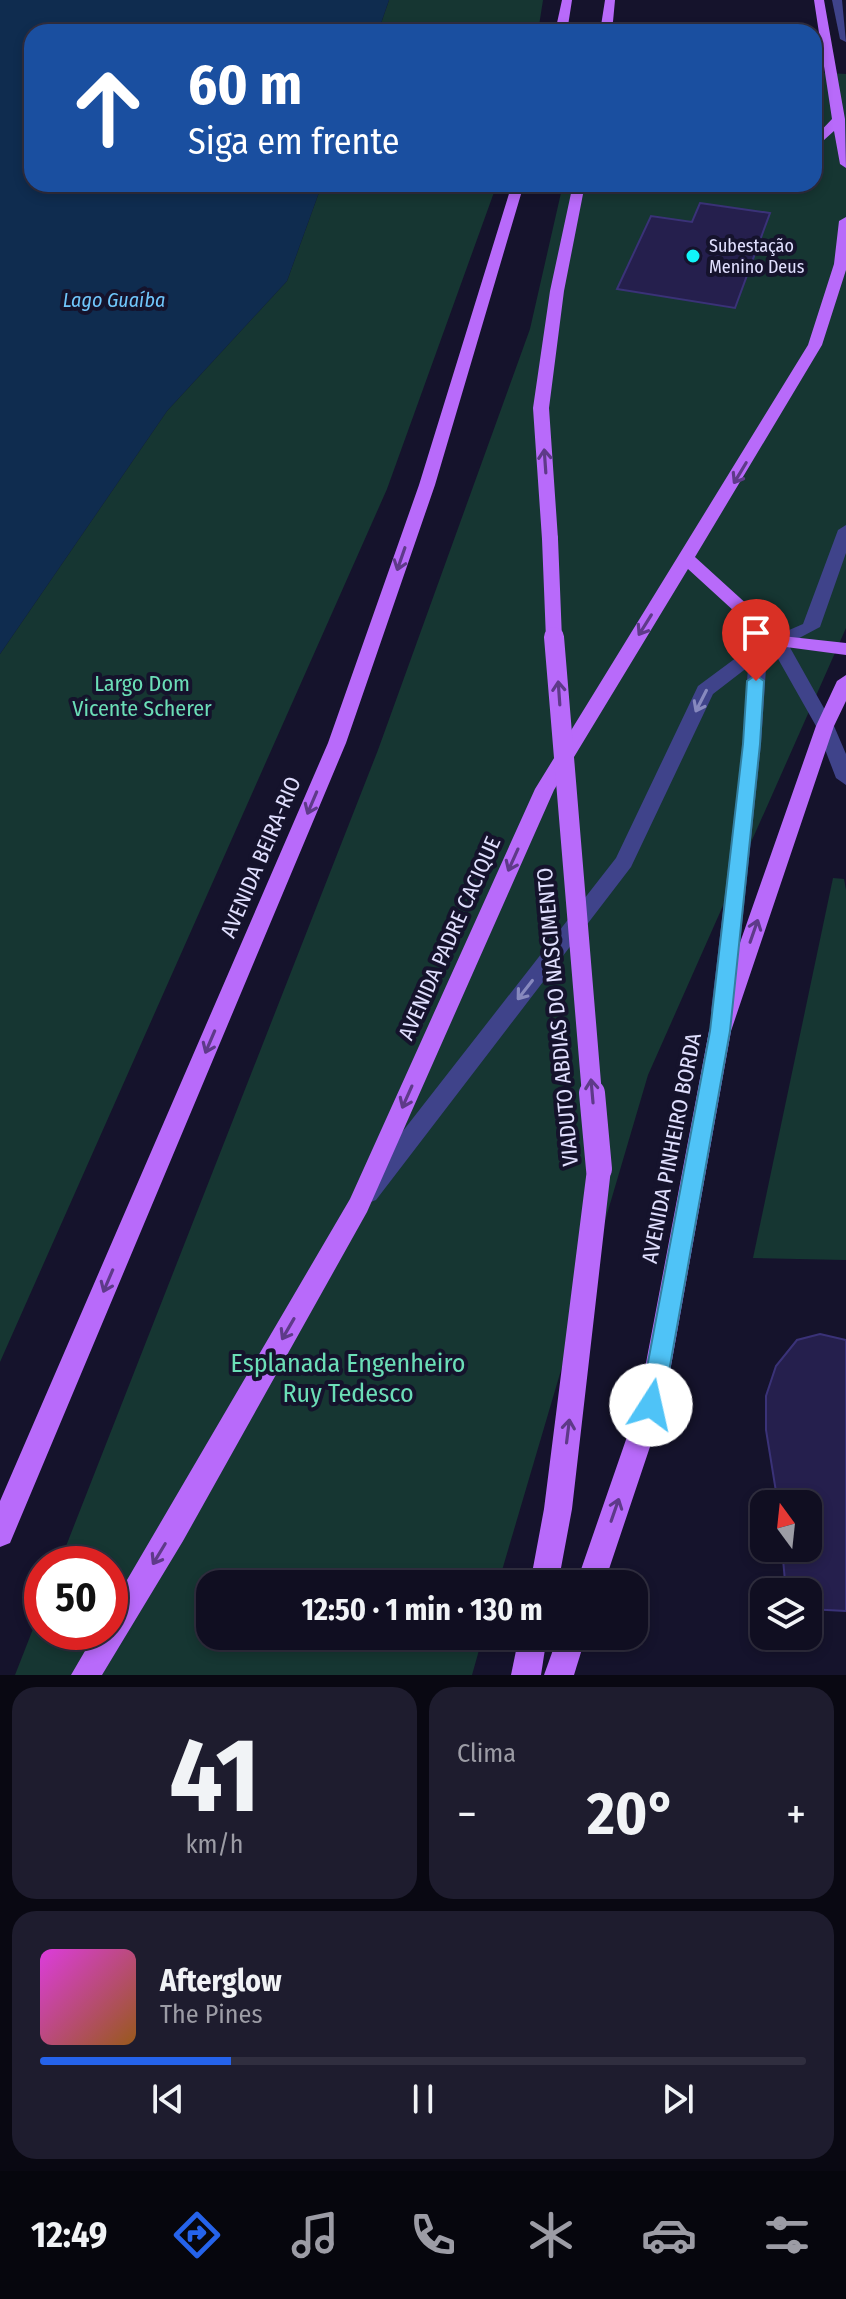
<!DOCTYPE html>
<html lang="pt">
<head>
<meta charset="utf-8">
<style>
	:root { --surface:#100e21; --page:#1e1c2e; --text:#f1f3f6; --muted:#9c9ca5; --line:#302e3f; --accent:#2563eb }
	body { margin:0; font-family:"Fira Sans Condensed",sans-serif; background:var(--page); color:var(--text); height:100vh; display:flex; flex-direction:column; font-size:30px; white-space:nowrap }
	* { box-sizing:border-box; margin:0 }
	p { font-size:26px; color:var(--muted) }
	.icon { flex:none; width:44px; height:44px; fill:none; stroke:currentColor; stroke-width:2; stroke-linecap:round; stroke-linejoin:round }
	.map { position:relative; height:1675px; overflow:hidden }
	.sheet { display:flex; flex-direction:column; gap:12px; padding:12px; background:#090812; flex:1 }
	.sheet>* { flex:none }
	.top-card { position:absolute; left:24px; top:24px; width:798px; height:168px; border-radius:24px; box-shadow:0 4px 12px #0003,0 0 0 2px var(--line); background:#1a4fa0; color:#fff; overflow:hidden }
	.needle { width:52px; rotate:345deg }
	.fabs { position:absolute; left:750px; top:1490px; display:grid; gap:16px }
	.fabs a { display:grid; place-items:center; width:72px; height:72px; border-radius:16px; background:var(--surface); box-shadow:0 4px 12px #0003,0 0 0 2px var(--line); font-size:40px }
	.speed { position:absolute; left:24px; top:1546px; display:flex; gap:16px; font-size:40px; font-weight:700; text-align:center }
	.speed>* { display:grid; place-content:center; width:104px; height:104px; border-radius:50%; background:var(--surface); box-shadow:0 4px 12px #0003,0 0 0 2px var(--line); line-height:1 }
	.speed .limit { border:12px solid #d22; background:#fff; color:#111 }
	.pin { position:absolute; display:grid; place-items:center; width:68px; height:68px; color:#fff; margin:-82px -34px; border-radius:50% 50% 50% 0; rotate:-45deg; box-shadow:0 0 8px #0007 }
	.pin .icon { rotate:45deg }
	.me { position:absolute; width:88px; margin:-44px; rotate:10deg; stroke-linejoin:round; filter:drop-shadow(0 0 6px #0008) }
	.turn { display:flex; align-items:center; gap:28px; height:168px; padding:0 32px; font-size:36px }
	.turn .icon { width:104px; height:104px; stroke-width:2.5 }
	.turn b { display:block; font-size:56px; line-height:68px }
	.big { font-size:60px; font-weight:700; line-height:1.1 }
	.sheet .card { flex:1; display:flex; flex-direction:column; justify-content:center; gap:12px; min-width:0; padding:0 28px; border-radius:24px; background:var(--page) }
	.sheet .dial { align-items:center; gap:0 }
	.dial b { font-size:104px; line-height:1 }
	.song { display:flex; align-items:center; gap:24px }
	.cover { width:96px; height:96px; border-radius:12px; background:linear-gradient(135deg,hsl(300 70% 55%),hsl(30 70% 35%)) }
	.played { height:8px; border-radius:4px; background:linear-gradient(90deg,var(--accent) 25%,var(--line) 25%) }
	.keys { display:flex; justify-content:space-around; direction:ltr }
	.heat { display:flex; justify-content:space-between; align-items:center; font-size:44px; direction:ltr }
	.sheet .tiles { flex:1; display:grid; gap:12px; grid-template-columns:1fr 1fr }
	.card:last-child { grid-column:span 2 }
	.trip { position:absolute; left:196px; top:1570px; width:452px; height:80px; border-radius:24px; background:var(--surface); box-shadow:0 4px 12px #0003,0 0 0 2px var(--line); font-weight:700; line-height:80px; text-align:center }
	.tab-bar { display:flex; height:128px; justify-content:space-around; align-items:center; background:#06060d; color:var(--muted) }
	.tab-bar .icon { width:56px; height:56px }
	.tab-bar .selected { color:var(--accent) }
	.tab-bar b { font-size:36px; color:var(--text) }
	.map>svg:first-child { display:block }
	.green { fill:#163632 }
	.water { fill:#0f2c4f }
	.building { fill:#251f4d; stroke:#3a3278; stroke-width:2 }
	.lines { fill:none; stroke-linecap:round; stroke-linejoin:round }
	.minor { fill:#3f438a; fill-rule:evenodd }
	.major { fill:#b86afa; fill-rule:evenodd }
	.major-bridge-far2 { stroke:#b86afa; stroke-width:16 }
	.major-bridge-far1 { stroke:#b86afa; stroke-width:20 }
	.major-bridge { stroke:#b86afa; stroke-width:26 }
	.oneway { stroke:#5e3a89 }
	.oneway2 { stroke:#8789be }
	.route { fill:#4fc3f7; stroke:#337fa1; stroke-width:2 }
	.poi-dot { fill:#11f4f8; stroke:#15132c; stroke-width:3 }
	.labels { text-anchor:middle; stroke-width:8; stroke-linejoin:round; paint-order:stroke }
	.far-poi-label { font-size:18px; fill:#e0dffe; stroke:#15132c; text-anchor:start }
	.far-water-label { font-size:20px; font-style:italic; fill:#70c6fb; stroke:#15132c }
	.park-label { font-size:22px; fill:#6bdeb7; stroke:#15132c }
	.street-label { font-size:22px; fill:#e0dffe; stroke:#15132c }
	.near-park-label { font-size:26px; fill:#6bdeb7; stroke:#15132c }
</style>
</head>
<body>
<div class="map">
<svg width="846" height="1675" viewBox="0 0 846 1675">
	<rect width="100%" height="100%" fill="#15132c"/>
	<g class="green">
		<polygon points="389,0 543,0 538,32 378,32"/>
		<polygon points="814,72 846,74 846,628 648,1075 498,1584 210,1584 210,1636 483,1636 472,1675 15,1675 42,1606 42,1632 110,1632 110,1564 59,1564 378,750 530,329 563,184 814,184"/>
		<polygon points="322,184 497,184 387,489 0,1362 0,654 167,411 287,281"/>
		<polygon points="833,878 844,879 846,890 846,1260 753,1258"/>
	</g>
	<polygon class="water" points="0,0 389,0 378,32 32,32 32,184 322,184 287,281 167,411 0,654"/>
	<g class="building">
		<polygon points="700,203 770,213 735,308 617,289 651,216 692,222"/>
		<polygon points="820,1334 846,1340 846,1611 808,1609 808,1592 786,1592 782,1548 808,1548 808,1504 778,1504 766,1430 766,1396 776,1366 797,1340"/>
	</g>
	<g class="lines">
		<g class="minor">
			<polygon points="832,0 842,0 846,42 840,39"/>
			<polygon points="846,525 846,553 820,627 788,644 834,726 846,754 846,785 836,778 816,726 773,650 767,653 761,744 733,1011 730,1017 722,1020 714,1017 711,1011 743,744 748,667 713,694 631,867 376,1200 368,1203 360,1200 356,1193 360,1186 616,858 698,686 752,646 803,624 838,530"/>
		</g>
		<g class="major">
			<polygon points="562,0 572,0 567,32 555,32"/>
			<polygon points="605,0 615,0 612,32 600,32"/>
			<polygon points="814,0 824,0 845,119 846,168 840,164 834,131 814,149 814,138 832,119"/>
			<polygon points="512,184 524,184 435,485 346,743 10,1543 0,1547 0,1501 328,743 419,485"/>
			<polygon points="573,184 585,184 564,291 549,408 558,539 550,544 542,539 533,408 550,291"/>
			<polygon points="665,184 765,184 759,188 705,194"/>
			<polygon points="846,217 846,270 822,345 695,557 782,636 846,643 846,655 771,645 688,569 554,790 367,1212 183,1541 102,1675 71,1675 96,1632 110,1632 110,1609 350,1199 535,789 808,345 834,264 839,221"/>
			<polygon points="846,675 846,701 834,726 731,1031 664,1405 604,1584 576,1584 638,1405 709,1031 816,726 837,681"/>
			<polygon points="599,1159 607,1162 611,1169 572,1509 558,1584 530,1584 544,1509 587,1169 591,1162"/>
			<polygon points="519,1636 547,1636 541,1675 511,1675"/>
			<polygon points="558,1636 586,1636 574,1675 544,1675"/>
		</g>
		<polyline class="major-bridge-far2" points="550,539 554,639"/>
		<polyline class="major-bridge-far1" points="554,637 592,1095"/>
		<polyline class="major-bridge" points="592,1093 599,1169"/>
	</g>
	<defs><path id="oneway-shaft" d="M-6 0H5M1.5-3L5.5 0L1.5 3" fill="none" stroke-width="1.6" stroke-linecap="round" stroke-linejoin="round" transform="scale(2)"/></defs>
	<g class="oneway">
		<use href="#oneway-shaft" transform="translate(545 461) rotate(-94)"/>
		<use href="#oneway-shaft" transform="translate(740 473) rotate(121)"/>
		<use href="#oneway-shaft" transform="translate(401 559) rotate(109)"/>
		<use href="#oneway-shaft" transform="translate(645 625) rotate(122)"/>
		<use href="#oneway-shaft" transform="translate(559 693) rotate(-94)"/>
		<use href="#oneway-shaft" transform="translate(312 803) rotate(113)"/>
		<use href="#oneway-shaft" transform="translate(513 860) rotate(114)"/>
		<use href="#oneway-shaft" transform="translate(754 931) rotate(-71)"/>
		<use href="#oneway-shaft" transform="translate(210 1042) rotate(113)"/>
		<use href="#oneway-shaft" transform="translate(592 1091) rotate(-95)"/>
		<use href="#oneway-shaft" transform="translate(407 1097) rotate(114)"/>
		<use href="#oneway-shaft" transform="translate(108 1281) rotate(113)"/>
		<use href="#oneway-shaft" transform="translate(288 1329) rotate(120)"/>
		<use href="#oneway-shaft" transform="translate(568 1431) rotate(-83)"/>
		<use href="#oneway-shaft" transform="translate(615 1510) rotate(-71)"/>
		<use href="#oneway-shaft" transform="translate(159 1554) rotate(121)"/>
	</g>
	<g class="oneway2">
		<use href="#oneway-shaft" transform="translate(701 701) rotate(117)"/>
		<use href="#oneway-shaft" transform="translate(525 990) rotate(128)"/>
	</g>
	<polygon class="route" points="756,675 764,681 760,744 730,1031 663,1405 660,1413 651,1416 643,1413 640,1405 710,1031 743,744 747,681"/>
	<circle class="poi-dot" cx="693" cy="256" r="8"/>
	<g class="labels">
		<g class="far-poi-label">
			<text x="709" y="252">Subestação<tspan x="709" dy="21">Menino Deus</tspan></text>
		</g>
		<g class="far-water-label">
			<text x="114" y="307">Lago Guaíba</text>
		</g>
		<g class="park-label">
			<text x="142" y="691">Largo Dom<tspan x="142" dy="25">Vicente Scherer</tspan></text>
		</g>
		<g class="street-label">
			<text transform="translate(260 857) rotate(-67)" y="8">AVENIDA BEIRA-RIO</text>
			<text transform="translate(449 938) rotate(-66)" y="8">AVENIDA PADRE CACIQUE</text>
			<text transform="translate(557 1017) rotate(-95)" y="8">VIADUTO ABDIAS DO NASCIMENTO</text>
			<text transform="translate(671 1148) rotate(-79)" y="8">AVENIDA PINHEIRO BORDA</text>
		</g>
		<g class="near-park-label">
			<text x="348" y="1372">Esplanada Engenheiro<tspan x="348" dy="30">Ruy Tedesco</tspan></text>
		</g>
	</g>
</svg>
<div class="fabs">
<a><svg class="needle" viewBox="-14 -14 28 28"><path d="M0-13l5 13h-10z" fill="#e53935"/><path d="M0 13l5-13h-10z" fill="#9c9ca5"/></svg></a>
<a><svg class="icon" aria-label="layers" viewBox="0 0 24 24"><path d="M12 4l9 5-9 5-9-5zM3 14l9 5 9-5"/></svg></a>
</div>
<div class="speed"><div class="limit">50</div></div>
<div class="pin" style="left:756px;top:681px;background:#d93025"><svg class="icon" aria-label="arrive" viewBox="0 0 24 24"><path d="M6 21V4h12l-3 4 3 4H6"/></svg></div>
<svg class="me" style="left:651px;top:1405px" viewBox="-20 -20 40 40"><circle r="19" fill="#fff"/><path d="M0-13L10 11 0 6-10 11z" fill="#4fc3f7"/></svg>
<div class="trip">12:50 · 1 min · 130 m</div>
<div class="top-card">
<div class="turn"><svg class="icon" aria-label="ahead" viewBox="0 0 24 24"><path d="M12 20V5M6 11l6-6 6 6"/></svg><div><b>60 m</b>Siga em frente</div></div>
</div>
</div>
<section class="sheet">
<div class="tiles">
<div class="card dial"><b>41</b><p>km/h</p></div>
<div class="card"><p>Clima</p>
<div class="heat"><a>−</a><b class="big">20°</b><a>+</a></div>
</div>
<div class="card">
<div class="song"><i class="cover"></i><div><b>Afterglow</b><p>The Pines</p></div></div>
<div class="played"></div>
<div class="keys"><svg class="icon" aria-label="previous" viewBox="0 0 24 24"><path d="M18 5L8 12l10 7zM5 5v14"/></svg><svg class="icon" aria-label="pause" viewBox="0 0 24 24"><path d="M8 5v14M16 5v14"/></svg><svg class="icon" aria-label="next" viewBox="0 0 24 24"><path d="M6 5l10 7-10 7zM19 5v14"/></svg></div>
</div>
</div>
</section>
<nav class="tab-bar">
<b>12:49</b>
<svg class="icon selected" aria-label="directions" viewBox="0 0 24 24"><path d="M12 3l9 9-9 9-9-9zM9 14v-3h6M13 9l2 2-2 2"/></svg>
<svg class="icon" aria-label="music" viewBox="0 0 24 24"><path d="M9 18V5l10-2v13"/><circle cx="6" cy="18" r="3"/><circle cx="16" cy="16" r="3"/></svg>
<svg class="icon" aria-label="phone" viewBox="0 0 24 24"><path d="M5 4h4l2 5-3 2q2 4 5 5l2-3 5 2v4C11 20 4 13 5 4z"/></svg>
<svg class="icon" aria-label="climate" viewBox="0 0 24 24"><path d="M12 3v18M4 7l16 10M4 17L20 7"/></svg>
<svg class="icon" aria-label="car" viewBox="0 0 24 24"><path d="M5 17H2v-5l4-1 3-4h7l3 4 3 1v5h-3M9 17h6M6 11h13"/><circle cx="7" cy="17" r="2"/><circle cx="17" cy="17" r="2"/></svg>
<svg class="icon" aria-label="filters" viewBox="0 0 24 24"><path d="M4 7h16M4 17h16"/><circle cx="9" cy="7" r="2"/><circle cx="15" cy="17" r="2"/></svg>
</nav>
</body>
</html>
